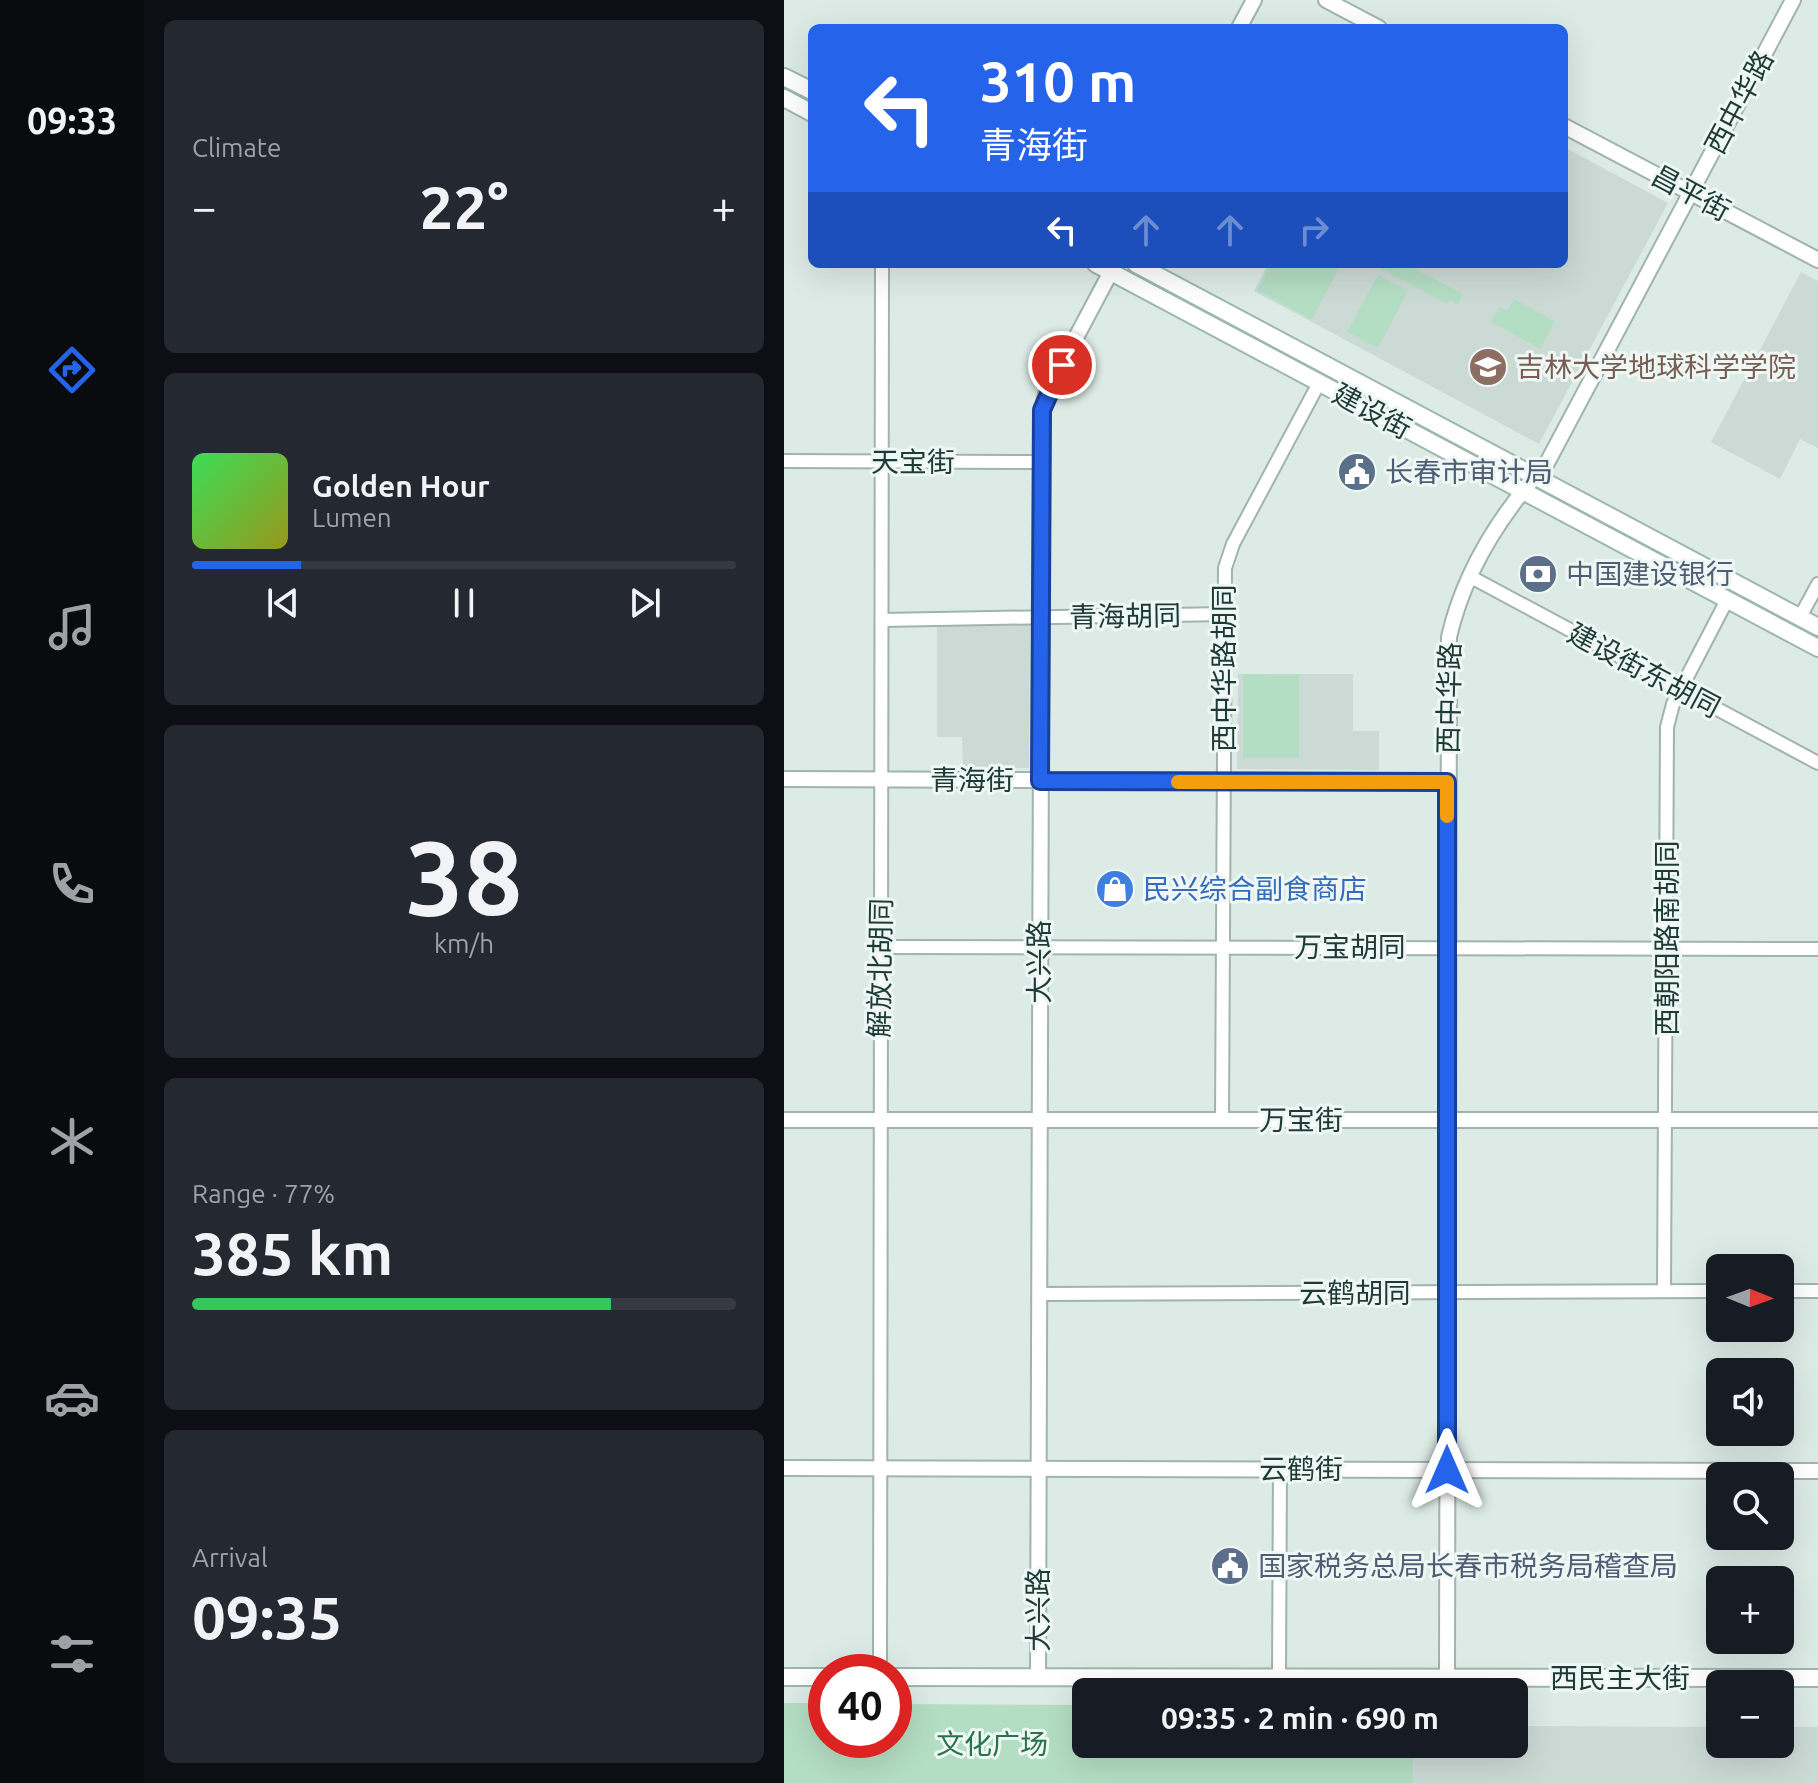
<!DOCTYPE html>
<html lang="en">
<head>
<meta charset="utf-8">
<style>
	:root { --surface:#171b24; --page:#242831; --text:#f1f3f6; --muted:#9ea1a6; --line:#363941; --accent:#2563eb }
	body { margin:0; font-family:Ubuntu,"Noto Sans SC",sans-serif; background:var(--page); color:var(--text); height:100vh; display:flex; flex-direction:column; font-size:30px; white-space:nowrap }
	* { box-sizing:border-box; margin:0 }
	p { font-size:26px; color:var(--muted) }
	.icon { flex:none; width:44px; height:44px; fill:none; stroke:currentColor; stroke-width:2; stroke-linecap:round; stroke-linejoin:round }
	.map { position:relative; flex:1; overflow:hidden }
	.details { display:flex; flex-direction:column; gap:20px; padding:20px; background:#0d0f14; width:640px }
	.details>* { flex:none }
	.banner { position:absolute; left:24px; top:24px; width:760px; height:244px; border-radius:12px; box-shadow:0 8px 32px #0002; background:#2563eb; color:#fff; overflow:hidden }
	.needle { width:52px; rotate:91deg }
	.controls { position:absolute; left:922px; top:1254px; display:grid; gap:16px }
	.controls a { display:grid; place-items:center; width:88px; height:88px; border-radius:12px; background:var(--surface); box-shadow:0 8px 32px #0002; font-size:40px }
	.speed { position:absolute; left:24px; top:1654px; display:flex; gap:16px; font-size:40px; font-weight:700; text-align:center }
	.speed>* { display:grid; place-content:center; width:104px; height:104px; border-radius:50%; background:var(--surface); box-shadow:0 8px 32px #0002; line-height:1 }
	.speed .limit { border:12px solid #d22; background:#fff; color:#111 }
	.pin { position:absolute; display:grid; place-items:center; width:68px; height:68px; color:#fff; margin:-34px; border:4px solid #fff; border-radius:50%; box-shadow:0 2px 8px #0007 }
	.me { position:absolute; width:88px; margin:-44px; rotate:0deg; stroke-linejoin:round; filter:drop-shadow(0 0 6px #0008) }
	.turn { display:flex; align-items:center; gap:28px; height:168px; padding:0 40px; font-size:36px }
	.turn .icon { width:104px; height:104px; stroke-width:2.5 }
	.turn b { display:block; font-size:56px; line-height:68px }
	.lanes { display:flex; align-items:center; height:76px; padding:0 40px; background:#0003; justify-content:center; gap:40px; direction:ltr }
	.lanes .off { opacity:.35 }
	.big { font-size:60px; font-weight:700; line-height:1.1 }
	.details .tile { flex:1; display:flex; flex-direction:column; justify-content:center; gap:12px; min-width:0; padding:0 28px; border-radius:12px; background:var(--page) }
	.details .dial { align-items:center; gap:0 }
	.dial b { font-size:104px; line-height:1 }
	.song { display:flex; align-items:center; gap:24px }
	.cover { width:96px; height:96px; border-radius:12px; background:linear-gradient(135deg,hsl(130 70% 55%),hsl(60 70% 35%)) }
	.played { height:8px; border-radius:4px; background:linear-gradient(90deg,var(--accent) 20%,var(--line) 20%) }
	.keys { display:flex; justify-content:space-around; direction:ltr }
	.heat { display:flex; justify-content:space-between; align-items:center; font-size:44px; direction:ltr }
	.charge { height:12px; border-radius:6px; background:linear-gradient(90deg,#34c759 77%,var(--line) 0) }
	.trip { position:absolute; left:288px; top:1678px; width:456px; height:80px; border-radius:12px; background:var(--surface); box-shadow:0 8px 32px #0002; font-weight:700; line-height:80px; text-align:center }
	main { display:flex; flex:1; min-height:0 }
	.tab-bar { display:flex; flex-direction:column; width:144px; justify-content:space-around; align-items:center; background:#090b0e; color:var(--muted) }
	.tab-bar .icon { width:56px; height:56px }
	.tab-bar .current { color:var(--accent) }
	.tab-bar b { font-size:36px; color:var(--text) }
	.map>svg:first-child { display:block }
	.built { fill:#ccdad5 }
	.green { fill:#b4dec3 }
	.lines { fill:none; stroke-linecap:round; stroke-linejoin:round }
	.minor-casing { stroke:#a0b3ae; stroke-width:16 }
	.tertiary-casing { stroke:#a0b3ae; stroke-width:18 }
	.secondary-casing { stroke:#9cb7af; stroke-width:20 }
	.minor { stroke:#fff; stroke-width:12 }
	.tertiary { stroke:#fff; stroke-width:14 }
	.secondary { stroke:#fff; stroke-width:16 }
	.route-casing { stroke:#184099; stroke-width:20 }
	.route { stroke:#2563eb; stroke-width:14 }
	.slow { stroke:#f59e0b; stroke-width:14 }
	.labels { text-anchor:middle; stroke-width:6; stroke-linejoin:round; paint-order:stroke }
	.street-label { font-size:28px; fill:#1e3b36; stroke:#eef7f3 }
	.education-label { font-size:28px; fill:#785e54; stroke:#eef7f3; text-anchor:start }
	.service-label { font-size:28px; fill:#4e5e75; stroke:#eef7f3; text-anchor:start }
	.shop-label { font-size:28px; fill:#366cbe; stroke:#eef7f3; text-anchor:start }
	.park-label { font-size:28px; fill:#26744b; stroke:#eef7f3 }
</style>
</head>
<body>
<main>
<nav class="tab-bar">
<b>09:33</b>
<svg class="icon current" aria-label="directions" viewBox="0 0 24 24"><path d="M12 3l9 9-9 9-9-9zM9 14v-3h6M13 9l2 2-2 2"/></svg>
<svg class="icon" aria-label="music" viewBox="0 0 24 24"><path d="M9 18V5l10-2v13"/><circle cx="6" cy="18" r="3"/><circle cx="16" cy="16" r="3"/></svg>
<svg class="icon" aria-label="phone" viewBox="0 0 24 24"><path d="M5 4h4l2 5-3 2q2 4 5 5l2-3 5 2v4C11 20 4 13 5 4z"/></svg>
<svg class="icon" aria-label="climate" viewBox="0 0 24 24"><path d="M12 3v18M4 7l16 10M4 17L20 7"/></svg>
<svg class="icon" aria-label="car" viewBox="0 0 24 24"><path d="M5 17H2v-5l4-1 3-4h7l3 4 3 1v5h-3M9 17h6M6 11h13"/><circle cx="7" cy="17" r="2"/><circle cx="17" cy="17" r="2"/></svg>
<svg class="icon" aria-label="filters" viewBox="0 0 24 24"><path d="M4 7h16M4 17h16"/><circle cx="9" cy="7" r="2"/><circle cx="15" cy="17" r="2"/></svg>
</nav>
<section class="details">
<div class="tile"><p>Climate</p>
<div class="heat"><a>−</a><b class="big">22°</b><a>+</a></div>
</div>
<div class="tile">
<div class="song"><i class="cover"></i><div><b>Golden Hour</b><p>Lumen</p></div></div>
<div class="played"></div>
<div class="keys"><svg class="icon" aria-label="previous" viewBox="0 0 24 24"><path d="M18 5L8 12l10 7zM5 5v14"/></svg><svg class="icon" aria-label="pause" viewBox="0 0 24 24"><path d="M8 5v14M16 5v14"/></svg><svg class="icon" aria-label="next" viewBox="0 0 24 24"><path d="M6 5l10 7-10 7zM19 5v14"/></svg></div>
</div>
<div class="tile dial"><b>38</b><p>km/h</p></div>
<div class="tile"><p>Range · 77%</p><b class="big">385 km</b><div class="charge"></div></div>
<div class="tile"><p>Arrival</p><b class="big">09:35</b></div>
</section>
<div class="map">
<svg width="1034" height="1783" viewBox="0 0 1034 1783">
	<rect width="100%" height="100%" fill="#ddebe6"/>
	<g class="built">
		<polygon points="780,147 884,203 755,444 470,291 484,264 780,264"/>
		<polygon points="1017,272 1034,281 1034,448 1016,439 996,479 927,442"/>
		<polygon points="153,625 246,625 245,768 179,768 178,737 153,737"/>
		<polygon points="454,674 569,674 569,731 595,731 595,770 453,769"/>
		<polygon points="730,1726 936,1727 936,1744 996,1744 996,1727 1034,1727 1034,1783 629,1783 630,1744 730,1744"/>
	</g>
	<g class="green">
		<polygon points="487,264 557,264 528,320 473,290"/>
		<polygon points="588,264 622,264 679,294 674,304 666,300 663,304"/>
		<polygon points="594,275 624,291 594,348 563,332"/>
		<polygon points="730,299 771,321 757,349 707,322 715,307 723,311"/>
		<polygon points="459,674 515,675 515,758 459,758"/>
		<polygon points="0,1703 42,1703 42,1740 110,1740 110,1704 302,1705 302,1744 630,1744 629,1783 0,1783"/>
	</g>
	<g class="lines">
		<g class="minor-casing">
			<g id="minor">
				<polyline points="0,461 258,462"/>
				<polyline points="687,577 1034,763"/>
				<polyline points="1016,617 1034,584"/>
				<polyline points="98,620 441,614"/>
				<polyline points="97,947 1034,949"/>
				<polyline points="438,1120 441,568 449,544 535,383"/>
				<polyline points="880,1291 883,727 889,704 943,600"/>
				<polyline points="996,1291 1034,1291"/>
				<polyline points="255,1294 936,1291"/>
				<polyline points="96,1672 98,264"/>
				<polyline points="495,1677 496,1469"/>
			</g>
		</g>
		<g class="tertiary-casing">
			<g id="tertiary">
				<polyline points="542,0 595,28"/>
				<polyline points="455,28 470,0"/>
				<polyline points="780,126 1034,260"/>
				<polyline points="0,779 663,782"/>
				<polyline points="0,1120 1034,1120"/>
				<polyline points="0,1468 1034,1471"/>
				<polyline points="254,1677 258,410 262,394 331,264"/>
				<path d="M663,1678L665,637C680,572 718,512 763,463L1009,0"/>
			</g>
		</g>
		<g class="secondary-casing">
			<g id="secondary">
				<polyline points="0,77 28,91"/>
				<polyline points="0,98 28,113"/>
				<polyline points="312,264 1034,648"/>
				<polyline points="352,264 1034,627"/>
				<polyline points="0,1677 42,1677"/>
				<polyline points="110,1677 1034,1678"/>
			</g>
		</g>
		<use href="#minor" class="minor"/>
		<use href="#tertiary" class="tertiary"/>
		<use href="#secondary" class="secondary"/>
	</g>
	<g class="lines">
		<g class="route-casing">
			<polyline id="route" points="278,365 258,410 256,781 663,782 663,1470"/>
		</g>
		<use href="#route" class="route"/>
		<polyline class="slow" points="394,782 663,782 663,816"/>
	</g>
	<defs>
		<g id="university-disc" transform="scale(2)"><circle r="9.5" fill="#8d6e63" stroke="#eef7f3"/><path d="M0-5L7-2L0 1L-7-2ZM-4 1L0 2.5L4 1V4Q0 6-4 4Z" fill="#fff"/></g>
		<g id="civic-disc" transform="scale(2)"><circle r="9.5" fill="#5c6f8a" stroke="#eef7f3"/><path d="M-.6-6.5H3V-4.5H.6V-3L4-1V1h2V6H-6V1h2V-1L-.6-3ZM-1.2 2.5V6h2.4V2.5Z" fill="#fff"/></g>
		<g id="bank-disc" transform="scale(2)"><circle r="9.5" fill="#5c6f8a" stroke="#eef7f3"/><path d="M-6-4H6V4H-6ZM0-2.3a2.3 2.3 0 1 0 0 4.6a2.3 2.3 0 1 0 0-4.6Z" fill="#fff"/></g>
		<g id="shop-disc" transform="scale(2)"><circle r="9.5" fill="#3f7fe0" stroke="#eef7f3"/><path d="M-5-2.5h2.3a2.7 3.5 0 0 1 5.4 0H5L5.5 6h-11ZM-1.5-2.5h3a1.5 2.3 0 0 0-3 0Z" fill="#fff"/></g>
	</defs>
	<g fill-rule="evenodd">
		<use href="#university-disc" x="704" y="367"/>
		<use href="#civic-disc" x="573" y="472"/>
		<use href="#bank-disc" x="754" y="574"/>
		<use href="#shop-disc" x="331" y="889"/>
		<use href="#civic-disc" x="446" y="1566"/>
	</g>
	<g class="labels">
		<g class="street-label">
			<text transform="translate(955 102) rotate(-62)" y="10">西中华路</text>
			<text transform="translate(907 193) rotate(28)" y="10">昌平街</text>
			<text transform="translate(588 411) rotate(28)" y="10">建设街</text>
			<text x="129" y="472">天宝街</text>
			<text transform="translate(341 616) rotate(-1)" y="10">青海胡同</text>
			<text transform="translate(440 668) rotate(-90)" y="10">西中华路胡同</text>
			<text transform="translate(860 670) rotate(28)" y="10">建设街东胡同</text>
			<text transform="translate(665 698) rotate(-89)" y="10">西中华路</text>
			<text x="188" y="790">青海街</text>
			<text transform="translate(883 938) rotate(-90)" y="10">西朝阳路南胡同</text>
			<text x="566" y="957">万宝胡同</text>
			<text transform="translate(255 962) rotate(-90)" y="10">大兴路</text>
			<text transform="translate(96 968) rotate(-89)" y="10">解放北胡同</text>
			<text x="517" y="1130">万宝街</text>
			<text x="571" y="1303">云鹤胡同</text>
			<text x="517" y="1479">云鹤街</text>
			<text transform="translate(254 1610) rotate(-90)" y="10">大兴路</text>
			<text x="836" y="1688">西民主大街</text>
		</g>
		<g class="education-label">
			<text x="732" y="377">吉林大学地球科学学院</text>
		</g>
		<g class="service-label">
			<text x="601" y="482">长春市审计局</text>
			<text x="782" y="584">中国建设银行</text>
			<text x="474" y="1576">国家税务总局长春市税务局稽查局</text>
		</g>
		<g class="shop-label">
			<text x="359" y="899">民兴综合副食商店</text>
		</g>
		<g class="park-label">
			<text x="208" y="1754">文化广场</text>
		</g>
	</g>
</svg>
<div class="controls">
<a><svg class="needle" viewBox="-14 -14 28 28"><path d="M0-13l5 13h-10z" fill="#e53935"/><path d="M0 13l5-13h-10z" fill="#9ea1a6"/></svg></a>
<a><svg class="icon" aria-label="sound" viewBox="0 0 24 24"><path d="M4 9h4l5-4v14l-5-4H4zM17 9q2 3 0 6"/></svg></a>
<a><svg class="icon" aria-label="search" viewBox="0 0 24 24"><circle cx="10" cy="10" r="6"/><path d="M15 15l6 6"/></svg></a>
<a>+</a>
<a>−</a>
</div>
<div class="speed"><div class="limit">40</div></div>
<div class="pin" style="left:278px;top:365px;background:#d93025"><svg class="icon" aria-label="arrive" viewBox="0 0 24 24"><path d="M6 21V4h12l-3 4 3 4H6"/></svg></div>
<svg class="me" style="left:663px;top:1470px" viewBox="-20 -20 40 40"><path d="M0-17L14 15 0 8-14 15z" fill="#2563eb" stroke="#fff" stroke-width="4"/></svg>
<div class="trip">09:35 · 2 min · 690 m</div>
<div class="banner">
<div class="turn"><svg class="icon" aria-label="left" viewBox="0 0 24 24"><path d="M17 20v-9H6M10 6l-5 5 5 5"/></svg><div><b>310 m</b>青海街</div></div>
<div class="lanes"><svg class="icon" aria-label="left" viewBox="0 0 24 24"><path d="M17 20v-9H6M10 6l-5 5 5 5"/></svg><svg class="icon off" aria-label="ahead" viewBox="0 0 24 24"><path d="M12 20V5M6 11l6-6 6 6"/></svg><svg class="icon off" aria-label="ahead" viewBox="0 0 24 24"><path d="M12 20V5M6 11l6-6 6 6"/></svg><svg class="icon off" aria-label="right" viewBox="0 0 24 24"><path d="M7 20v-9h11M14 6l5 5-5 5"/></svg></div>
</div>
</div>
</main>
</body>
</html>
